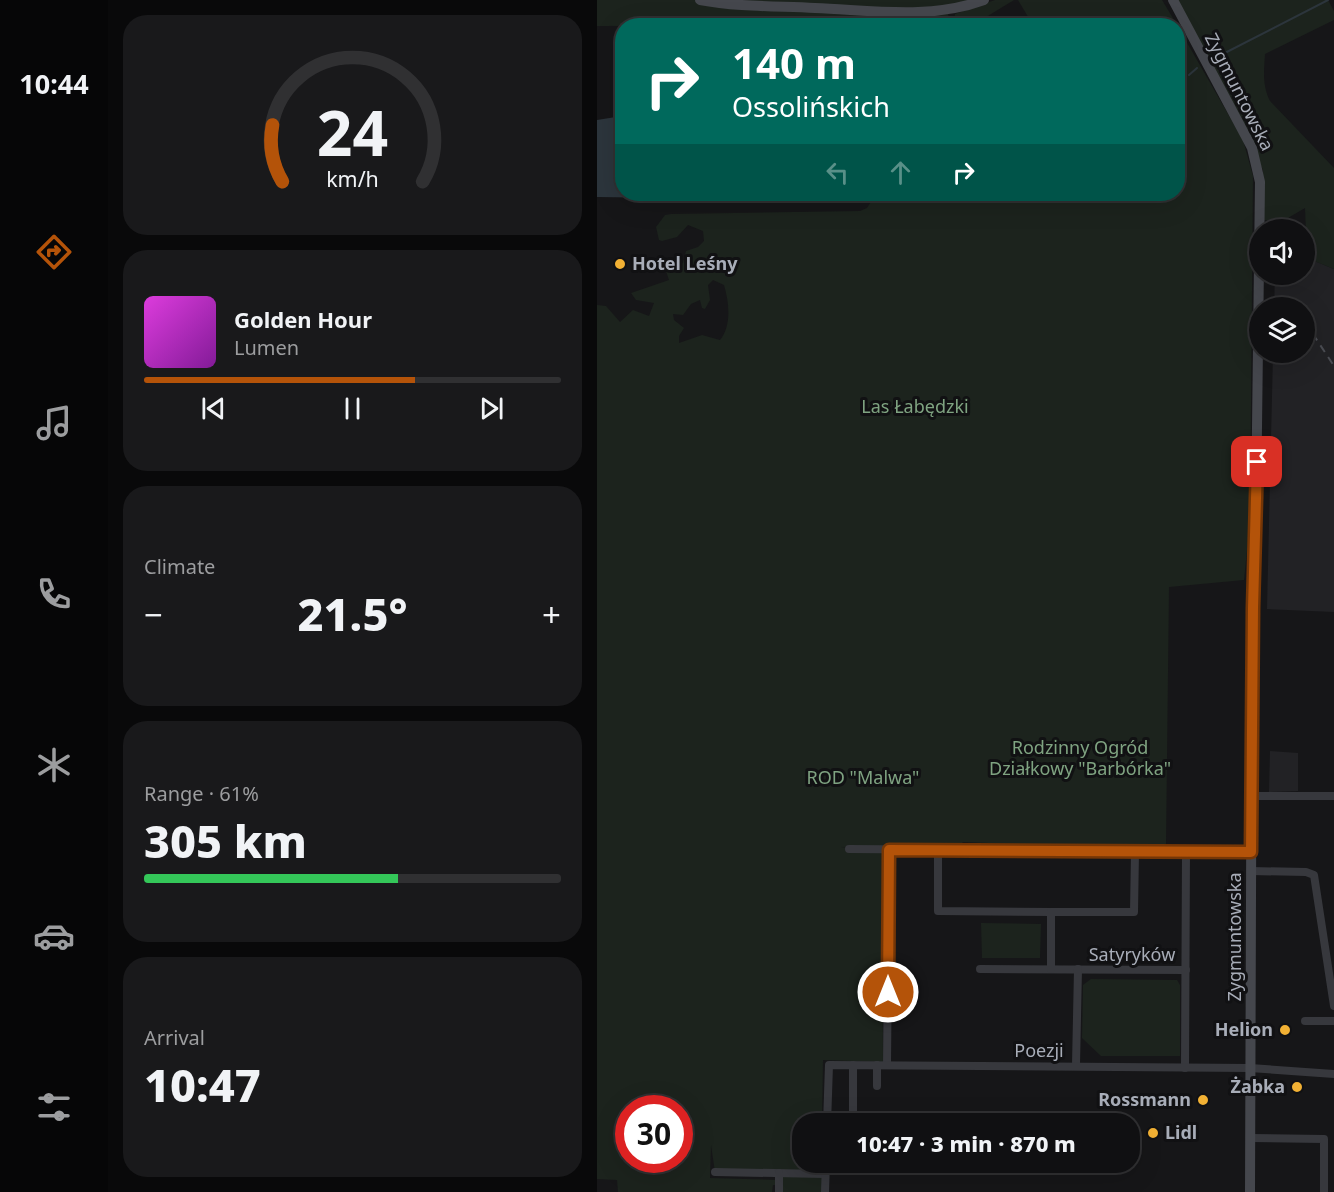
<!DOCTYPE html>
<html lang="en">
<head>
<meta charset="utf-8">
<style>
	:root { --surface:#101012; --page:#19191b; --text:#f1f3f6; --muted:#9c9d9f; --line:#303032; --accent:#b45309 }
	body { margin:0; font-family:"Noto Sans",sans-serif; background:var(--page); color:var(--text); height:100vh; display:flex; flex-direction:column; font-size:22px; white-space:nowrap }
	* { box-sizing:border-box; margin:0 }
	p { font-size:20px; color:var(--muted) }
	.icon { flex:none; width:33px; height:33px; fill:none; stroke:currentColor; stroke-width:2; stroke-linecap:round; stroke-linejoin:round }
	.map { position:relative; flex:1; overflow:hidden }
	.drawer { display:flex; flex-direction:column; gap:15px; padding:15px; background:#09090a; width:489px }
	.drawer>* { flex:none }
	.banner { position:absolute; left:18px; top:18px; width:570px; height:183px; border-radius:24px; box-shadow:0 6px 24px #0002,0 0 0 2px var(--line); background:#00695c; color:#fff; overflow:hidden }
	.controls { position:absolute; left:652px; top:219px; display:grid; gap:12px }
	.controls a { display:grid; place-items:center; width:66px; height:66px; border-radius:50%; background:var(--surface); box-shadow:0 6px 24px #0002,0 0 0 2px var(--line); font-size:30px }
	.speed { position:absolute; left:18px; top:1095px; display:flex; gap:12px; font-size:30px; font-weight:700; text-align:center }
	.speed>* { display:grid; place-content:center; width:78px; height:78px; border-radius:50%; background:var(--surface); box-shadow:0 6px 24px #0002,0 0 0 2px var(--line); line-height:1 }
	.speed .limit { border:9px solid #d22; background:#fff; color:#111 }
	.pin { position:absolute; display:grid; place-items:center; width:51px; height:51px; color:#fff; margin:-26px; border-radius:12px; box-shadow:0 3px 9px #0006 }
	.me { position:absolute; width:66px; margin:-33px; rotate:0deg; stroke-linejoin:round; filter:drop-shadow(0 0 4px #0008) }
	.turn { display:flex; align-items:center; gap:21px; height:126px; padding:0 18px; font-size:27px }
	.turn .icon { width:78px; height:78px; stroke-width:2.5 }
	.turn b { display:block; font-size:42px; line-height:51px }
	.lanes { display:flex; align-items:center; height:57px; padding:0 18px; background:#0003; justify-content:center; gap:30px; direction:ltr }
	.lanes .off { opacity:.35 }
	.big { font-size:45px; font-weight:800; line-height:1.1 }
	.drawer .widget { flex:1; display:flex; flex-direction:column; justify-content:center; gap:9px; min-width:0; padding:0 21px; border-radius:24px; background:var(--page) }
	.drawer .dial { align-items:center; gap:0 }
	.dial svg { height:156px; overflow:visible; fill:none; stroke:var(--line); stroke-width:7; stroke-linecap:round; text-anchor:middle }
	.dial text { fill:var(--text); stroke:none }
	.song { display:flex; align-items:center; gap:18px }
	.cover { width:72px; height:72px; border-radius:9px; background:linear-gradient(135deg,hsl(300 70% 55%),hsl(290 70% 35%)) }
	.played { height:6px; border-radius:3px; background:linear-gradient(90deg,var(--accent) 65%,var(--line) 65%) }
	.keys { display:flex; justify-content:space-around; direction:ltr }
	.heat { display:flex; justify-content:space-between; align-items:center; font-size:33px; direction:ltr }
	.charge { height:9px; border-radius:4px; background:linear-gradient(90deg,#34c759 61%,var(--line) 0) }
	.trip { position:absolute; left:195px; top:1113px; width:348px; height:60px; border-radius:24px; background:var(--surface); box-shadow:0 6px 24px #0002,0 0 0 2px var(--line); font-weight:800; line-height:60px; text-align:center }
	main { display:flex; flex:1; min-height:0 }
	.dock { display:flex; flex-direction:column; width:108px; justify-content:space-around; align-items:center; background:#060607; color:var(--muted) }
	.dock .icon { width:42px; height:42px }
	.dock .current { color:var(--accent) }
	.dock b { font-size:27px; color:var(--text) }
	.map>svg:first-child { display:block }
	.built { fill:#222225 }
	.green { fill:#1c231d; fill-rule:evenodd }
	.water { fill:#2c353c }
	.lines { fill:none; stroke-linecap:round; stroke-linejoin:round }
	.stream { stroke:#2c353c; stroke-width:2 }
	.street { stroke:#37383d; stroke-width:8 }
	.secondary { stroke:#45474d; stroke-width:10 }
	.rail { stroke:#4a4c52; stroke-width:2; stroke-dasharray:8 6; stroke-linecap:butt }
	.route-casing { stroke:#753606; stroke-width:15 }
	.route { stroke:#b45309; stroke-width:10 }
	.poi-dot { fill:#f2b134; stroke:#111113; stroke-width:2 }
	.labels { text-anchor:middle; stroke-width:6; stroke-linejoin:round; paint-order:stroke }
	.street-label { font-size:18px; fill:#a8adb8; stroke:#111113 }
	.poi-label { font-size:18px; font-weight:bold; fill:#a8adb8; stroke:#111113; text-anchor:end }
	.park-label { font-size:18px; fill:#7fa381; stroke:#111113 }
</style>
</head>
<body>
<main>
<nav class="dock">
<b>10:44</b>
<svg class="icon current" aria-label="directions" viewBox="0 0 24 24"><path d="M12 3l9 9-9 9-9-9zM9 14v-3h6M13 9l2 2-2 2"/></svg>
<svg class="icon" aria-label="music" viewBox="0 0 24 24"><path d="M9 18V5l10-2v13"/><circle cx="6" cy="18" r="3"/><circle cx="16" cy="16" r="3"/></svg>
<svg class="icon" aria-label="phone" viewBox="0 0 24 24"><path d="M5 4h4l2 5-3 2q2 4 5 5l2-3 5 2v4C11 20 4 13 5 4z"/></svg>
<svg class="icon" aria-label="climate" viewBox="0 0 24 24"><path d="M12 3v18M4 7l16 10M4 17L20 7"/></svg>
<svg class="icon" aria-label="car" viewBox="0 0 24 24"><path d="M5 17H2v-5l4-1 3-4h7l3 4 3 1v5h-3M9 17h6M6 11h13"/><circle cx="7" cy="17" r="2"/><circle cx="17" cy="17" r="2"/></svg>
<svg class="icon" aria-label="filters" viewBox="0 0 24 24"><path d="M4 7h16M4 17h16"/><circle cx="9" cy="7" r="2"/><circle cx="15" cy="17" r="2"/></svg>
</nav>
<section class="drawer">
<div class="widget dial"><svg viewBox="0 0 100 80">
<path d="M14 69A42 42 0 1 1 86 69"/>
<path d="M14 69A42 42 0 0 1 9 40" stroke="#b45309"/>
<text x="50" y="56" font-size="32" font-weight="700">24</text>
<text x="50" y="72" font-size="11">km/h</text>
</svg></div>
<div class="widget">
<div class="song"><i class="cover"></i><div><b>Golden Hour</b><p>Lumen</p></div></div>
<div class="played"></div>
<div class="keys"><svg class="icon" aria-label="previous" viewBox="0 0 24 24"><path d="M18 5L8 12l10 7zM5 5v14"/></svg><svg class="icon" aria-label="pause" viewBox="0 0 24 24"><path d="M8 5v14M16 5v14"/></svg><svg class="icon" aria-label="next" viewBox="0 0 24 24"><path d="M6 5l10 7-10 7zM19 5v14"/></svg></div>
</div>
<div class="widget"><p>Climate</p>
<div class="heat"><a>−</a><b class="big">21.5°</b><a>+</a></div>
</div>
<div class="widget"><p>Range · 61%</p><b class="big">305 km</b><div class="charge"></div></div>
<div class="widget"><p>Arrival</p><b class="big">10:47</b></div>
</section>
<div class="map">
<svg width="737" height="1192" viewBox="0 0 737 1192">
	<rect width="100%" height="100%" fill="#161618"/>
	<g class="built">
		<polygon points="708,257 737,269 737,612 670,609 676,353 708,352 708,308 677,307 678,275 708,274"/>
		<polygon points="673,751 701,753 701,791 672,792"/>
	</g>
	<g class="green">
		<polygon points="0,0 377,0 351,10 352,25 0,26"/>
		<polygon points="398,0 417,0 376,25 356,25 358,14"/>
		<polygon points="421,0 565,0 580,25 436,25"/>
		<path d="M580,0H731L737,11V20L668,54C667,71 665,85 673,101L737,168V269L710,258L708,208L684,222L666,220V170Z"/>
		<path d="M581,27L646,140L656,176L653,521L647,580L572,587L569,845L461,846L366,842L361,846L244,847L285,852L286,1062L226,1060L225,1123L206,1124V1162L227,1163L228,1192H182V1185H176L175,1192H21L20,1180L0,1179V305L9,306L23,322L36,310L52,316L57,303L39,300L34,293L72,280L69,271L70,261L80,266L86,263L89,251L101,247L107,241L106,231L91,225L80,237L65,241L62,240L59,227L68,215L74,214L263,211L270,208L279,194H580ZM116,280L127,285C132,302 135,325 123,340L105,335L82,343V336L87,328L77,320L76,314L86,315L94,304L103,300L105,308L108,309L113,300L111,285ZM32,1108H82V1160H32ZM114,1145L118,1172L182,1173V1180L113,1178Z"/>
		<polygon points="384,923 444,924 443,958 385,958"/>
		<polygon points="494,979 580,980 583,985 583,1056 504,1056 485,1038 486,985"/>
	</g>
	<polygon class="water" points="25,116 26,194 72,194 72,198 0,197 0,120"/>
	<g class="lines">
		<g class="stream">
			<polyline points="620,57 731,0"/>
			<polyline points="592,75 600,68"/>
		</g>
		<g class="street">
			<polyline points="655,796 737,796"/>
			<polyline points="252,849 655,852"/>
			<polyline points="341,850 341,911 454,912"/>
			<polyline points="654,871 709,872 717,875 737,1006"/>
			<polyline points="383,969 589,970"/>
			<polyline points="454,969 454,912 537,912 538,852"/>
			<polyline points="708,1021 737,1021"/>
			<polyline points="256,1065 256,1124"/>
			<polyline points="290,1065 292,850"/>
			<polyline points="479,1065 481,969"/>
			<polyline points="588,1068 589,852"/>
			<polyline points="280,1086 280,1065"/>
			<polyline points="230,1124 232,1065 653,1068 737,1074"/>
			<polyline points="654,1138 727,1139 727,1192"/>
			<polyline points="256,1162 256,1167"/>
			<polyline points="118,1172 228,1174"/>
			<polyline points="182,1192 182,1173"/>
			<polyline points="228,1192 229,1162"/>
		</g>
		<g class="secondary">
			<path d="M103,0C141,7 180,6 218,8C274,10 333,20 387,0"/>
			<polyline points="576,0 655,148 663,182 659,509 655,608 653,1192"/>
		</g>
		<polyline class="rail" points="708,322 737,366"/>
	</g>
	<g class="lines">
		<g class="route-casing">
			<polyline id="route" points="291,992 292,850 654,852 656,608 660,462"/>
		</g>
		<use href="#route" class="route"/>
	</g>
	<g class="poi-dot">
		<circle cx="23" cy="264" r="6"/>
		<circle cx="688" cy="1030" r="6"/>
		<circle cx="700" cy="1087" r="6"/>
		<circle cx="606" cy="1100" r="6"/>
		<circle cx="556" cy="1133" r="6"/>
	</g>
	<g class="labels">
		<g class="street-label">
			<text transform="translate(642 92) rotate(63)" y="6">Zygmuntowska</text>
			<text transform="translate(638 937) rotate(-90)" y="6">Zygmuntowska</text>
			<text x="535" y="961">Satyryków</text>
			<text x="442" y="1057">Poezji</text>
		</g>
		<g class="poi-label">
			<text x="35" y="270" text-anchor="start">Hotel Leśny</text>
			<text x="676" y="1036">Helion</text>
			<text x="688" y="1093">Żabka</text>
			<text x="594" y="1106">Rossmann</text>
			<text x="568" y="1139" text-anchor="start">Lidl</text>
		</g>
		<g class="park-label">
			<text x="318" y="413">Las Łabędzki</text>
			<text x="483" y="754">Rodzinny Ogród<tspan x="483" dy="21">Działkowy "Barbórka"</tspan></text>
			<text x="266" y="784">ROD "Malwa"</text>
		</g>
	</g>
</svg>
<div class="controls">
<a><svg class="icon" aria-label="sound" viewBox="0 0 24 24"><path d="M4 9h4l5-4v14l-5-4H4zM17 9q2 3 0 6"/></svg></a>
<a><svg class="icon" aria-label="layers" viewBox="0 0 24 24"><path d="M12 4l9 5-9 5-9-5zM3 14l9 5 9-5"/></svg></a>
</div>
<div class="speed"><div class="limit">30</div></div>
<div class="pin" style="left:660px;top:462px;background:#d93025"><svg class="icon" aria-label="arrive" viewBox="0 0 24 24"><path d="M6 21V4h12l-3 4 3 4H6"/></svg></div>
<svg class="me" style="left:291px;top:992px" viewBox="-20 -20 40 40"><circle r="17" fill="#b45309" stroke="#fff" stroke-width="3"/><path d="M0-11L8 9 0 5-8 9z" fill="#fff"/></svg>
<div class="trip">10:47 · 3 min · 870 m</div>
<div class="banner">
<div class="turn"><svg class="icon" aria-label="right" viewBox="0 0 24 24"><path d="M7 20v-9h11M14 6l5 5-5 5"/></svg><div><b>140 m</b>Ossolińskich</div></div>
<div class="lanes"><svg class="icon off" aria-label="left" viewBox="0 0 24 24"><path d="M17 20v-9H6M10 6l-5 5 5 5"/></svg><svg class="icon off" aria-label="ahead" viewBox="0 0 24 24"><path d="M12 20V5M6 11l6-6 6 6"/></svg><svg class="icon" aria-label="right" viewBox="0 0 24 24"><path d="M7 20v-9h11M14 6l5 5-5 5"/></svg></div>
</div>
</div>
</main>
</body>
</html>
